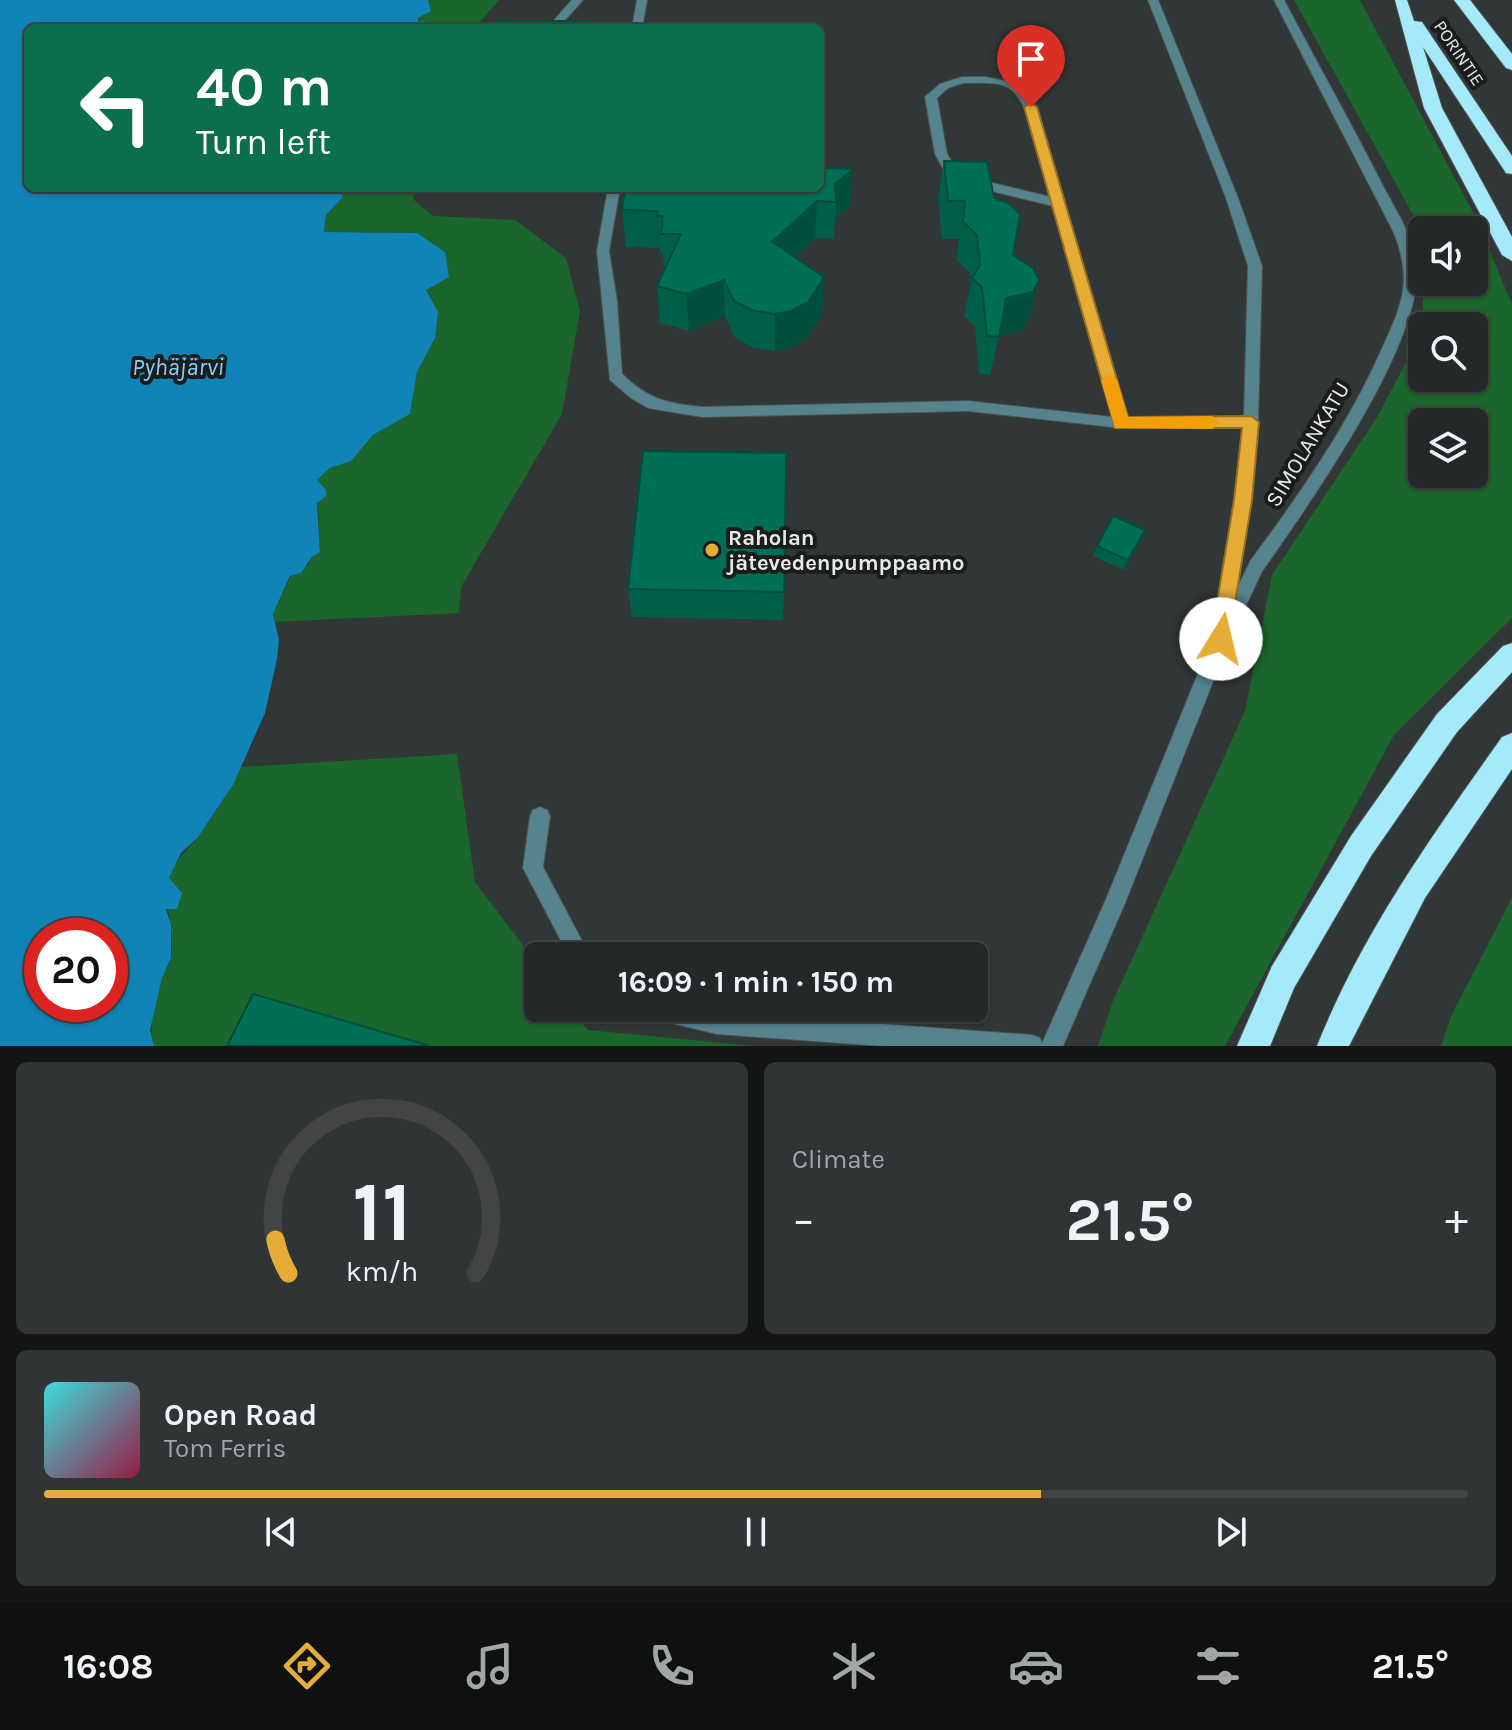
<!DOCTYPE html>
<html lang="en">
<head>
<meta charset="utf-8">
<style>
	:root { --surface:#252828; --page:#313434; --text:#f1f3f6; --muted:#a3a6a8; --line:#424445; --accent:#e6ad36 }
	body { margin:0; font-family:Karla,sans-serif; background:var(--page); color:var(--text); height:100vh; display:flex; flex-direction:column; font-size:30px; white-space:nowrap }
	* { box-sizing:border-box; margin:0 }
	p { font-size:26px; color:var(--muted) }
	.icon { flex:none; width:44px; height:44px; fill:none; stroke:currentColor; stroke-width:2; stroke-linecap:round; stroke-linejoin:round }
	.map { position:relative; height:1046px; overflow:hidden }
	.panel { display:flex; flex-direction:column; gap:16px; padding:16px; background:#141616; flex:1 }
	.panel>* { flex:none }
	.guide { position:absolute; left:24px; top:24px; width:800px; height:168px; border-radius:12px; box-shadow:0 2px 6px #0004,0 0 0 2px var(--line); background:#0b6e4f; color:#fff; overflow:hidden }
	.buttons { position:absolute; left:1408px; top:216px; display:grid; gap:16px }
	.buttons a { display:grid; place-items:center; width:80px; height:80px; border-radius:12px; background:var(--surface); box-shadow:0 2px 6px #0004,0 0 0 2px var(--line); font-size:40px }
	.speed { position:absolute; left:24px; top:918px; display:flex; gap:16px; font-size:40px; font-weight:700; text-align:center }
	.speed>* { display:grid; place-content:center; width:104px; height:104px; border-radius:50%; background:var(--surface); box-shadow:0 2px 6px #0004,0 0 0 2px var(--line); line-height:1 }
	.speed .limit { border:12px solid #d22; background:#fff; color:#111 }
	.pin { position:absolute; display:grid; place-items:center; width:68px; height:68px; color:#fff; margin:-82px -34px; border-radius:50% 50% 50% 0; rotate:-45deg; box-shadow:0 0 8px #0007 }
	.pin .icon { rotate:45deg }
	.me { position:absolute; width:88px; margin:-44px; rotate:9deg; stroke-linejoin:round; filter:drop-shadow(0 0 6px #0008) }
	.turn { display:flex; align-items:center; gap:28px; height:168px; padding:0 40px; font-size:36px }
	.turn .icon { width:104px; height:104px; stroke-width:2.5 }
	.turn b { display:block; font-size:56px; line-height:68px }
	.big { font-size:60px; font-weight:700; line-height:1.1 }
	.panel .tile { flex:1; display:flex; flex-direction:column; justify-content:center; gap:12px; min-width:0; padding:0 28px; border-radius:12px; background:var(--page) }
	.panel .dial { align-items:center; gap:0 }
	.dial svg { height:208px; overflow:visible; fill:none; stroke:var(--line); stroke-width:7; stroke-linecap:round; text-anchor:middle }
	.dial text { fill:var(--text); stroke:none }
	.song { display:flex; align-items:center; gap:24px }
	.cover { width:96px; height:96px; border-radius:12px; background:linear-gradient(135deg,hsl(180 70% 55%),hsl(340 70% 35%)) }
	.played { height:8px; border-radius:4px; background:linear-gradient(90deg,var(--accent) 70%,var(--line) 70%) }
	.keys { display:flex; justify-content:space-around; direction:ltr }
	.heat { display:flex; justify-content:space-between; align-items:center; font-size:44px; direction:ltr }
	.panel .tiles { flex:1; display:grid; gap:16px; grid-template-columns:1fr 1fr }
	.tile:last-child { grid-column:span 2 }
	.trip { position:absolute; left:524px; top:942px; width:464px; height:80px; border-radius:12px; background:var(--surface); box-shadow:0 2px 6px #0004,0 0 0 2px var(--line); font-weight:700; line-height:80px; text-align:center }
	.tab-bar { display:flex; height:128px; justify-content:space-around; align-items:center; background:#0f1010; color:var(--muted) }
	.tab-bar .icon { width:56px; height:56px }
	.tab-bar .active { color:var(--accent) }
	.tab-bar b { font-size:36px; color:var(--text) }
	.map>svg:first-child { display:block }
	.green { fill:#1a662c; fill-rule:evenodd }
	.water { fill:#1184b7; fill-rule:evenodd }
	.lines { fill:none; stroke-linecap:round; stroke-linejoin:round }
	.lane-casing { stroke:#4e5353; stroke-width:2 }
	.street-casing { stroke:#4e5353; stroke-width:2 }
	.highway-casing { stroke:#4e5353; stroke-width:2 }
	.lane { fill:#55848f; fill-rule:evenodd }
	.street { fill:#55848f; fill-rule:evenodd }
	.highway { fill:#a5eafa; fill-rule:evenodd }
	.wall { fill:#005f49 }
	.shaded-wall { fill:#004e3c }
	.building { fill:#006f55; stroke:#004e3c; stroke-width:2 }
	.route { fill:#e6ad36; stroke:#967023; stroke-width:2 }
	.slow { fill:#f59e0b }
	.poi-dot { fill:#e6ad36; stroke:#1b1d1d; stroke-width:3 }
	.labels { text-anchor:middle; stroke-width:8; stroke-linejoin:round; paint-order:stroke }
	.far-street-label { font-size:18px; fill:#e7eae9; stroke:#1b1d1d }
	.street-label { font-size:22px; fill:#e7eae9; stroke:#1b1d1d }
	.poi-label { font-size:22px; font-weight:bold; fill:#e7eae9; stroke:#1b1d1d; text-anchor:start }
	.water-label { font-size:24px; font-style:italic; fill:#8acff7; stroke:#1b1d1d }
</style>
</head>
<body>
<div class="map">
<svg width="1512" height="1046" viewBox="0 0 1512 1046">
	<rect width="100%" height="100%" fill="#313636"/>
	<g class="green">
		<polygon points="428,0 499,0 475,28 417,28 423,22 418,22 418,18 430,11"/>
		<path d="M1294,0H1360L1475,216L1512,304V618L1394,735L1225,1046H1098L1113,1001L1245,711L1272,575L1376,419L1422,332V378H1474V326H1423V282H1474V230L1422,231ZM1474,422V474H1422V422Z"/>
		<polygon points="338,188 416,188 413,199 433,216 515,220 566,258 580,311 562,414 461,587 459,613 275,622 273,614 291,576 308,565 312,557 320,552 317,480 330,468 351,461 373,435 410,414 417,372 435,338 417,233 324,232 326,215 343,197"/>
		<path d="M457,754L475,882L538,965V1008H571L588,1030L754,1046H154C148,1025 154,995 163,975C165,970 170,964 171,958C177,932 162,906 169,879C174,860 188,850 199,835C215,814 230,791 241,767Z"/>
		<polygon points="1512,898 1512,1046 1441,1046 1452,1014"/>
	</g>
	<path class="water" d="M0,0H428L431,11L418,18V22L425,21L417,28H28V188H338L343,197L326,215L324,232L417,233L445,252L449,277L426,290L438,312L435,338L417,372L410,414L373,435L351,461L330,468L317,480L326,490V496L317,503L320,552L312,557L301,573L290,576L273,614L279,640L277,659L265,713L233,785L198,837L181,853L169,878L182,893L177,909H166L171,925V958L162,978L150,1030L154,1046H0ZM42,936H110V1004H42Z"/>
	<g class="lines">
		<g class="lane-casing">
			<g id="lane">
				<polygon points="572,0 583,0 558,28 547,28"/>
				<polygon points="637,0 647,0 642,28 632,28"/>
				<path d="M1148,0H1158L1238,198L1262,266L1258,422L1251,500L1228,639L1222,641L1216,639L1213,634L1235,500L1243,428H1121L968,411L702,417L648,408L631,398L610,380L597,251L608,188H620L609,251L617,301L622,374C649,400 666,403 702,407L968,401L1112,417L1053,206L950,181L935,154L925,97L940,84L962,77H985L1016,83L1037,107L1127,417H1244L1248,266L1226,198ZM963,83C976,83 995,81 1007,87C1032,99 1043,171 1051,197L959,175L947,154L937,98L948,88Z"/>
				<path d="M1274,0H1284C1316,61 1350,121 1381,182C1393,206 1411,232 1416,259C1430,335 1307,507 1263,570H1251L1249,565L1251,560C1299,495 1347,427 1380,353C1389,333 1400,311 1403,290C1406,269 1401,250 1393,231Z"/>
				<polygon points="540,807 547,810 550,816 543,867 590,956 569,956 523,868 530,816 533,810"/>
				<polygon points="644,1008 699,1008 717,1012 1032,1035 1040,1038 1043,1046 883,1046 717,1034 655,1019 647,1016"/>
			</g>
		</g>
		<g class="street-casing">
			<polygon id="street" points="1257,558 1263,560 1265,565 1230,639 1125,903 1063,1046 1041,1046 1107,897 1212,639 1251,560"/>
		</g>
		<g class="highway-casing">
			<g id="highway">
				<polygon points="1395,0 1407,0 1414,21 1422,22 1512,156 1512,174 1506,173 1423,47 1442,108 1512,237 1512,261 1502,255 1424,108"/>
				<polygon points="1454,0 1470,0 1512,54 1512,70 1506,68"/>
				<polygon points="1512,643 1512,672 1457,732 1371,856 1294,988 1270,1046 1237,1046 1272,966 1351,836 1437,714 1503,646"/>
				<path d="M1512,733V769L1425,898L1349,1046H1317C1362,933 1432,836 1502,737Z"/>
			</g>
		</g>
		<use href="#lane" class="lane"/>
		<use href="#street" class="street"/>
		<use href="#highway" class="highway"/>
	</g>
	<g class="wall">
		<polygon points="944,161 994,198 1013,255 1039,280 1029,318 1023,330 999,336 990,375 979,374 975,326 964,316 971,283 970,273 957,260 959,239 942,239 938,199"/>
		<polygon points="853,169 850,206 835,219 834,239 815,238 795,257 824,277 822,314 806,339 790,348 775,351 751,347 735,338 725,316 689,331 660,323 657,286 664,271 663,253 660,253 660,248 626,247 622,210"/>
		<polygon points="1145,530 1124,570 1093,556 1097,546"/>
		<polygon points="628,589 784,592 783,620 632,617"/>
	</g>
	<g class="shaded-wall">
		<polygon points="853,169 850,206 835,219 836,202 835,184"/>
		<polygon points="817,201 815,238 771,279 772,242"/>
		<polygon points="824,277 822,314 806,339 790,348 775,351 775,314"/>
		<polygon points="724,280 725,316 689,331 686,294"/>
		<polygon points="1039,280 1029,318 1023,330 997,336 1006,298"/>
	</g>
	<g class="building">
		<polygon points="499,21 593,21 592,28 497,28"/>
		<polygon points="944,161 987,162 994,198 1008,203 1020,214 1013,255 1033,268 1039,280 1033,292 1006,298 999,337 987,336 982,287 972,278 980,265 977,235 963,222 965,201 948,201"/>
		<polygon points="820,168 853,169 835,184 836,202 817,201 772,242 824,277 808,302 791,311 775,314 751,310 734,301 724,280 686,294 657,286 681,234 661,234 663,216 657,216 658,211 622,210 625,188 820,188"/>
		<polygon points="643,451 786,453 784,592 628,589"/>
		<polygon points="1113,516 1145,530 1128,560 1097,546"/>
		<polygon points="253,994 430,1046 227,1046"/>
	</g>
	<polygon class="route" points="1031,103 1037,107 1128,417 1251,416 1259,422 1252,500 1228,645 1221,648 1214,645 1211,639 1234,500 1242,428 1115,428 1024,107"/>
	<polygon class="slow" points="1109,374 1117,380 1128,417 1212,416 1220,423 1212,429 1115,428 1101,380"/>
	<circle class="poi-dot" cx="712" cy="550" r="8"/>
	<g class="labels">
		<g class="far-street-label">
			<text transform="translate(1459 53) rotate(56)" y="6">PORINTIE</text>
		</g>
		<g class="street-label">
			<text transform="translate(1307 444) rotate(-59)" y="8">SIMOLANKATU</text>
		</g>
		<g class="poi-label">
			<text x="728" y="545">Raholan<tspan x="728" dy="25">jätevedenpumppaamo</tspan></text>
		</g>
		<g class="water-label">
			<text x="178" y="375">Pyhäjärvi</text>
		</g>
	</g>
</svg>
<div class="buttons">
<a><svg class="icon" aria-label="sound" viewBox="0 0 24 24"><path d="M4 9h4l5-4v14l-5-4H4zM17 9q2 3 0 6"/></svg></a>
<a><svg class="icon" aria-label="search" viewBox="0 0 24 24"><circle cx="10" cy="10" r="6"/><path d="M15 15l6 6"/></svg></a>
<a><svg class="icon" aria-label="layers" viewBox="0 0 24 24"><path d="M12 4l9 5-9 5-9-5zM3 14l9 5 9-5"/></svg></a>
</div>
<div class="speed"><div class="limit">20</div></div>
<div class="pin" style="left:1031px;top:107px;background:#d93025"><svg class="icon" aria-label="arrive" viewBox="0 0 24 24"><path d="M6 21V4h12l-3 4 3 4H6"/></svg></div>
<svg class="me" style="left:1221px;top:639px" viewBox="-20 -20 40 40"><circle r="19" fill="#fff"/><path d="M0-13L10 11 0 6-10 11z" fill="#e6ad36"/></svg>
<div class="trip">16:09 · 1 min · 150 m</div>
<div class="guide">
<div class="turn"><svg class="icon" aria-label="left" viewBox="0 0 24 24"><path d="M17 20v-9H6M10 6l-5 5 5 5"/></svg><div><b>40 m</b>Turn left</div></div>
</div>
</div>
<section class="panel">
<div class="tiles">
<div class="tile dial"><svg viewBox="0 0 100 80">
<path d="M14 69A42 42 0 1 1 86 69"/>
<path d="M14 69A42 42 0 0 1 9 56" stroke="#e6ad36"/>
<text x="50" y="56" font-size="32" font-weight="700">11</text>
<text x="50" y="72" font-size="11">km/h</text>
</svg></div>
<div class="tile"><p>Climate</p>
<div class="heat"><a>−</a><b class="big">21.5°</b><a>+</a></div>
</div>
<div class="tile">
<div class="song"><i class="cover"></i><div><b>Open Road</b><p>Tom Ferris</p></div></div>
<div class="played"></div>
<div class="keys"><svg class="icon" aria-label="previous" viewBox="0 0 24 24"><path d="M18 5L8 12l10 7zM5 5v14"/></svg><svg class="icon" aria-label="pause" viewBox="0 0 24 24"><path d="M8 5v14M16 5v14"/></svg><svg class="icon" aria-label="next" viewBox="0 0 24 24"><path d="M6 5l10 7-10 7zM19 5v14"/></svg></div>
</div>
</div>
</section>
<nav class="tab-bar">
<b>16:08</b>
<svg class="icon active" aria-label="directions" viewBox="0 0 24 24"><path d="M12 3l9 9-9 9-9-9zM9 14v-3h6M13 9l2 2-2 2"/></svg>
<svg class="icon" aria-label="music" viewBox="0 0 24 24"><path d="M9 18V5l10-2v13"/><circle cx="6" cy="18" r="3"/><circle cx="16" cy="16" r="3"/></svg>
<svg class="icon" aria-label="phone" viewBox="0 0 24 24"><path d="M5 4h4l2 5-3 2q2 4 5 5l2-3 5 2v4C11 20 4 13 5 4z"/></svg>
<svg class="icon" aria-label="climate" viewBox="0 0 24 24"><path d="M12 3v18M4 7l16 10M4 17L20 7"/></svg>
<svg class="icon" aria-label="car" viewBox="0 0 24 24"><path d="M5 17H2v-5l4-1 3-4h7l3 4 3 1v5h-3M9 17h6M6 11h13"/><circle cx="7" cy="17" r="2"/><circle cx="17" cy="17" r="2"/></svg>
<svg class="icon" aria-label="filters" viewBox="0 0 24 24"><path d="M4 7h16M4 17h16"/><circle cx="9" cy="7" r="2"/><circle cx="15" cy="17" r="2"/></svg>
<b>21.5°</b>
</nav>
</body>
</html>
